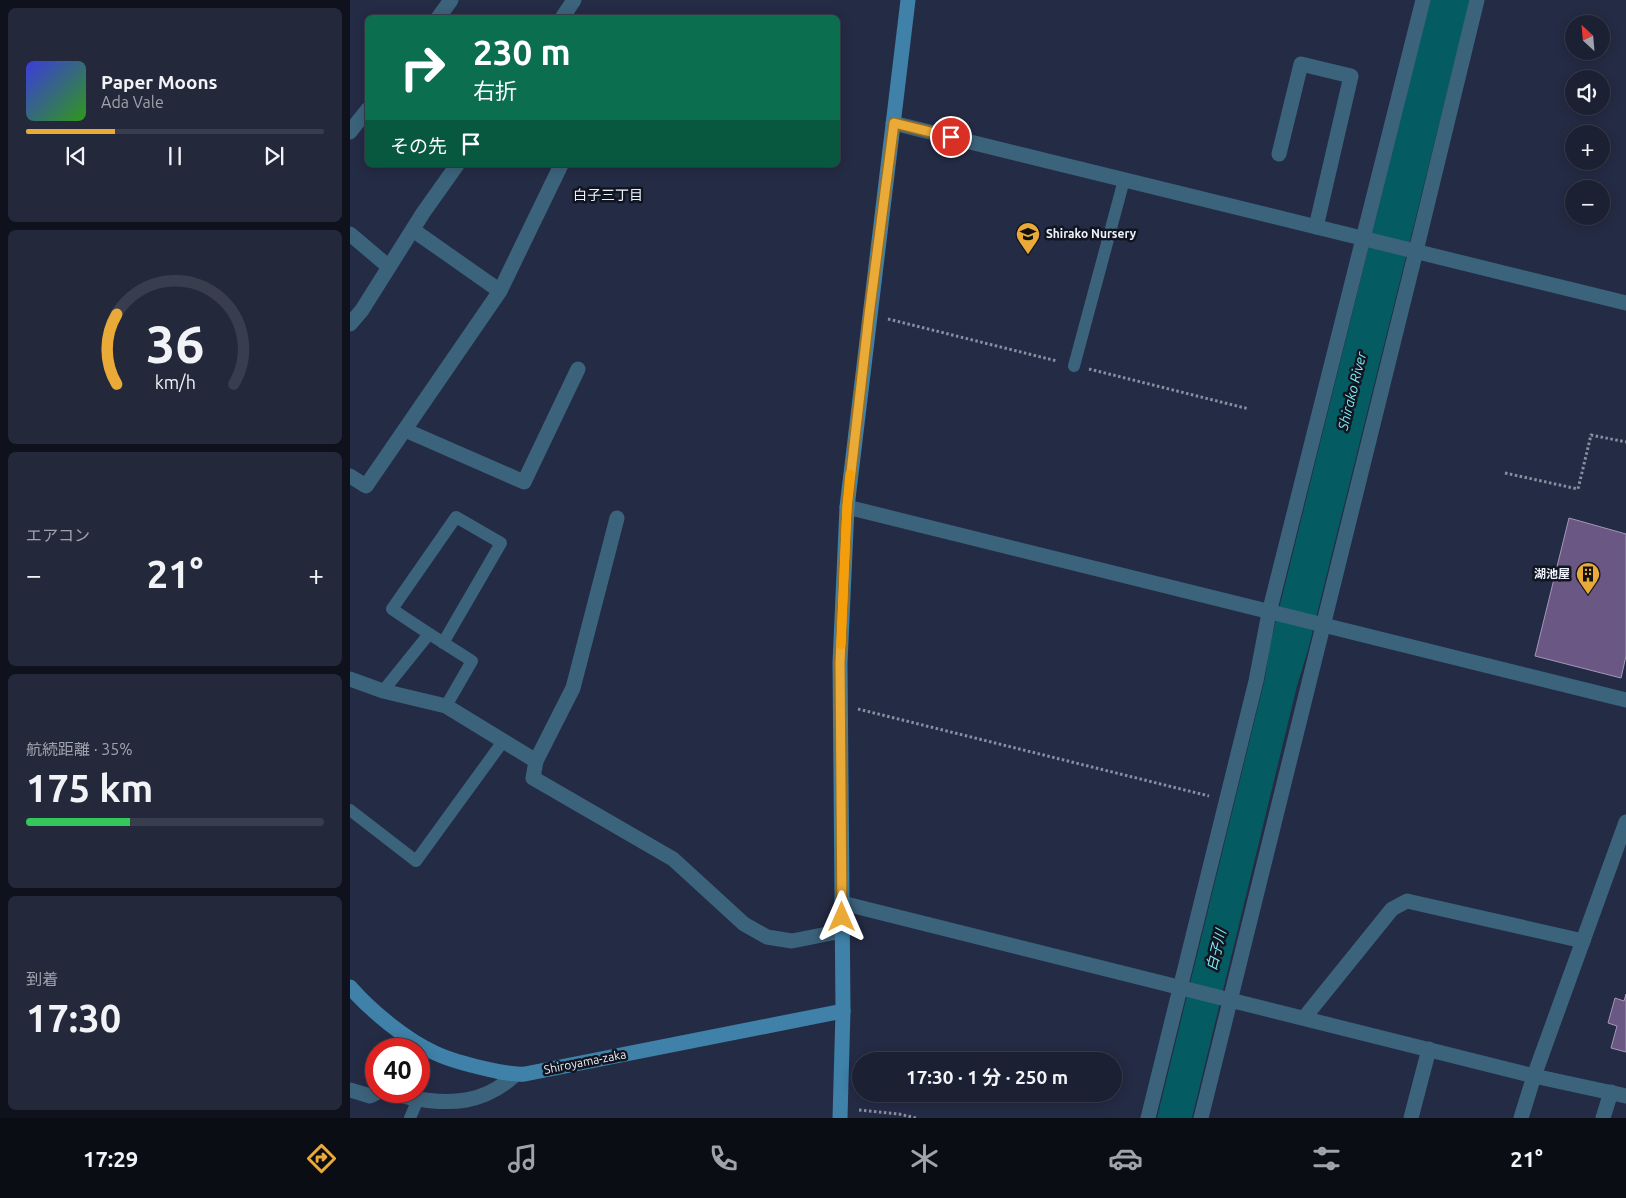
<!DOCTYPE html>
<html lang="ja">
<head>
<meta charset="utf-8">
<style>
	:root { --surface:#1b2033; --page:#24283b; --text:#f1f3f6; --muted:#a0a3ac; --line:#393e4e; --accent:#eaaa38 }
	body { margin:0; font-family:Ubuntu,"Noto Sans JP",sans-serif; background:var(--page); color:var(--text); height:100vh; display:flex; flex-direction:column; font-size:19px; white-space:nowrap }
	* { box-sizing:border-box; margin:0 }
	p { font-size:16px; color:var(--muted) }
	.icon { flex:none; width:28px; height:28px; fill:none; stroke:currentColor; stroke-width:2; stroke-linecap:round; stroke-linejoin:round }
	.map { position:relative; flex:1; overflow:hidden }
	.details { display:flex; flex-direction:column; gap:8px; padding:8px; background:#0f121c; width:350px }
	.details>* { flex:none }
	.guide { position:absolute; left:15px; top:15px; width:475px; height:152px; border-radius:8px; box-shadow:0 2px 12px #0003,0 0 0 1px var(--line); background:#0b6e4f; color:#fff; overflow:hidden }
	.needle { width:32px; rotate:334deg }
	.controls { position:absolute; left:1215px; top:15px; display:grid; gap:10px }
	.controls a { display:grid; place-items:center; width:45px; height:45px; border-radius:50%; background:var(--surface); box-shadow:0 2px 12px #0003,0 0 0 1px var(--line); font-size:25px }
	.speed { position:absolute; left:15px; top:1038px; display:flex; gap:10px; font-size:25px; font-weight:700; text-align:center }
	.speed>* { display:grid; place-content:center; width:65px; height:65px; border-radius:50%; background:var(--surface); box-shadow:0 2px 12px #0003,0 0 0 1px var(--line); line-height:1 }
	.speed .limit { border:8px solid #d22; background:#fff; color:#111 }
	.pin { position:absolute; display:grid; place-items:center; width:42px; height:42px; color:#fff; margin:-21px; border:2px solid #fff; border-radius:50%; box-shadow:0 1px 5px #0007 }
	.me { position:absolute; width:55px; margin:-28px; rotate:0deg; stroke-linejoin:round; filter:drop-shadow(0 0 4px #0008) }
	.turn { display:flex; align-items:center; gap:18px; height:105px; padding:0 25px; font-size:22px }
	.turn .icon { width:65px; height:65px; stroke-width:2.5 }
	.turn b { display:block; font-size:35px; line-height:42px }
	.then { display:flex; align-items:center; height:48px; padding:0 25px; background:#0003; gap:10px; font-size:19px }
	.big { font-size:38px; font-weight:700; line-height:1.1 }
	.details .card { flex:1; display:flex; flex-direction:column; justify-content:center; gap:8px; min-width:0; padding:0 18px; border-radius:8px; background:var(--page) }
	.details .dial { align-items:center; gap:0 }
	.dial svg { height:130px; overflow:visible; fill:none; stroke:var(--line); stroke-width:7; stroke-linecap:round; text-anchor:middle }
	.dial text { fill:var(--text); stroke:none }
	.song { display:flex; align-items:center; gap:15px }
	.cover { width:60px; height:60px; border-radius:8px; background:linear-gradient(135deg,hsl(240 70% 55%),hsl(110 70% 35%)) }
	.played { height:5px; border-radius:2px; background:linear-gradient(90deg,var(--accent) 30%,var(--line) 30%) }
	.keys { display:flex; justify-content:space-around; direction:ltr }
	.heat { display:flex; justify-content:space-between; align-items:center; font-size:28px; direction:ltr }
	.charge { height:8px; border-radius:4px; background:linear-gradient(90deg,#34c759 35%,var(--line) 0) }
	.trip { position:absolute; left:502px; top:1052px; width:270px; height:50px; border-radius:25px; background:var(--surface); box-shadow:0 2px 12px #0003,0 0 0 1px var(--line); font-weight:700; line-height:50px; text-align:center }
	.tab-bar { display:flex; height:80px; justify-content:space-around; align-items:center; background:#0b0d14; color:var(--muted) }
	.tab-bar .icon { width:35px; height:35px }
	.tab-bar .current { color:var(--accent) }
	.tab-bar b { font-size:22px; color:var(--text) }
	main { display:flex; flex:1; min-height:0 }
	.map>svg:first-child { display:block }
	.water { fill:#055b62 }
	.building { fill:#6a5783; stroke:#a497b6 }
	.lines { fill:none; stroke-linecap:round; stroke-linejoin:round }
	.path { stroke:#898ea0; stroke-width:3; stroke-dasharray:2.5 2.5; stroke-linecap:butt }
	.lane { stroke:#3c637c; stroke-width:12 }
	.street { stroke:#3c637c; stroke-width:15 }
	.secondary { stroke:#3f81a8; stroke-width:15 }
	.route-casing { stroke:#986e24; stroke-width:12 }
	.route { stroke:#eaaa38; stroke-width:9 }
	.slow { stroke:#f59e0b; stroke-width:9 }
	.labels { text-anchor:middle; stroke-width:5; stroke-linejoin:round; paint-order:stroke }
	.poi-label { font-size:12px; font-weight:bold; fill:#eef2fc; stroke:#111520; text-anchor:start }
	.street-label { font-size:12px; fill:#eef2fc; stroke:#111520 }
	.neighbourhood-label { font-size:14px; fill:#eef2fc; stroke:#111520 }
	.water-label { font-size:14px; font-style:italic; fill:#7debf5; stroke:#111520 }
</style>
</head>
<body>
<main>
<section class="details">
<div class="card">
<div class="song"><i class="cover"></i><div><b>Paper Moons</b><p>Ada Vale</p></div></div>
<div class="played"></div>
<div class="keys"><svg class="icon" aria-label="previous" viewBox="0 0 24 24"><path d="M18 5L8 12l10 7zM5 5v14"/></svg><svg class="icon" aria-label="pause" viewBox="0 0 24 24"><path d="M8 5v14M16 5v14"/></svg><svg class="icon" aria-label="next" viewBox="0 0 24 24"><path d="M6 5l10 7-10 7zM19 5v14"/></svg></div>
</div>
<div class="card dial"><svg viewBox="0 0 100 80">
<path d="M14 69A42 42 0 1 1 86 69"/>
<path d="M14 69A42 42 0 0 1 14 26" stroke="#eaaa38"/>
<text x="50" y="56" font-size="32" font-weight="700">36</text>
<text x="50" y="72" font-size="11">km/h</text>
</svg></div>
<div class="card"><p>エアコン</p>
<div class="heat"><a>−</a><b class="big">21°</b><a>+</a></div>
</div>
<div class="card"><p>航続距離 · 35%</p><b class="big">175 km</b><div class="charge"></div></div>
<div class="card"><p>到着</p><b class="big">17:30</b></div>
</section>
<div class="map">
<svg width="1276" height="1118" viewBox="0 0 1276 1118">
	<rect width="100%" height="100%" fill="#242b44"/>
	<polygon class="water" points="1080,0 1120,0 958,650 947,686 842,1118 807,1118 915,678 920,645"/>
	<g class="building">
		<polygon points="1219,518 1276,534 1276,656 1271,678 1185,656"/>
		<polygon points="1276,994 1276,1052 1261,1048 1267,1026 1258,1023 1265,998 1274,1001"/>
	</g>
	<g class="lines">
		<g class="path">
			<polyline points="538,319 707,361"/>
			<polyline points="739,369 899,409"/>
			<polyline points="1155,473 1228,489 1241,435 1276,442"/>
			<polyline points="508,709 859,796"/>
			<polyline points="509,1110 549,1114 566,1118"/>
		</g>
		<g class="lane">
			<polyline points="724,366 774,180"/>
			<path d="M93,643L151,543L106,517L42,609C68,627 95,644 122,661L96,706"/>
			<polyline points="33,691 79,634"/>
			<polyline points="0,810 66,861 154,740"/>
			<polyline points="60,1118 68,1099"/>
		</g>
		<g class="street">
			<polyline points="88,18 101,0"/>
			<polyline points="212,18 224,0"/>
			<polyline points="543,123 1276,303"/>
			<polyline points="0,132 18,109"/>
			<polyline points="929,154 951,64 1001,76 966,227"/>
			<polyline points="63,230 150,291"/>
			<polyline points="0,234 39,267"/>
			<polyline points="0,324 12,310 73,213 107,165"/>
			<polyline points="55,430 174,482 228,369"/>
			<polyline points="0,476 16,486 150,291 211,165"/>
			<polyline points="497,507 1276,700"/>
			<polyline points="267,518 223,688 186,761 183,778 323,859 394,924 417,937 442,941 492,931"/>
			<polyline points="0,679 33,691 96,706 186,761"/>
			<polyline points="492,903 1184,1076 1276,1096"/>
			<polyline points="954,1018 1042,909 1057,901 1233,941"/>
			<path d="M0,1090L20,1096C23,1095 27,1092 30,1091C39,1091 52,1096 61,1098C101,1105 133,1104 165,1075"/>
			<polyline points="798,1118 906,681 919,613 1073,0"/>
			<polyline points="851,1118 1066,251 1127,0"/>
			<polyline points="1061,1118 1079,1049"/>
			<polyline points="1171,1118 1184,1076 1276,822"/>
			<polyline points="1253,1118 1261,1092"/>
		</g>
		<g class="secondary">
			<path d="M0,987C21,1011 56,1040 85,1053C102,1061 119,1065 137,1069C150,1072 162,1075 175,1074L493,1011"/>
			<polyline points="490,1118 493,1011 490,663 497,507 558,0"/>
		</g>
	</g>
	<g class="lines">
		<g class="route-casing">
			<polyline id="route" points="492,917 490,663 497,507 519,315 544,123 601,137"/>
		</g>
		<use href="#route" class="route"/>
		<polyline class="slow" points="491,645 497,507 500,474"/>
	</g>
	<defs>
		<g id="school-pin" transform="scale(1.25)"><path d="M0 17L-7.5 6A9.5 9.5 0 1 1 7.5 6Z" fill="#eaaa38" stroke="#111520"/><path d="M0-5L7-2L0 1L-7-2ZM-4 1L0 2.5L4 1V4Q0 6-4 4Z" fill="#111"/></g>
		<g id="building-pin" transform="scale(1.25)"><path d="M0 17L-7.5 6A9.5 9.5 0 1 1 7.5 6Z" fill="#eaaa38" stroke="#111520"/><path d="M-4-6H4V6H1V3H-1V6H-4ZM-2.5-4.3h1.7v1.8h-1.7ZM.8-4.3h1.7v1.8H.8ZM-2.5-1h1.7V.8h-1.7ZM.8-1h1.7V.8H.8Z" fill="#111"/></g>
	</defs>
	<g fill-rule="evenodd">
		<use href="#school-pin" x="678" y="234"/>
		<use href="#building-pin" x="1238" y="574"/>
	</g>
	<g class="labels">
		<g class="poi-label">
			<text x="696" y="238">Shirako Nursery</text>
			<text x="1220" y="578" text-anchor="end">湖池屋</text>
		</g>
		<g class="street-label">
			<text transform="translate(235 1062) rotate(-11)" y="4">Shiroyama-zaka</text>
		</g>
		<g class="neighbourhood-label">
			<text x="258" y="200">白子三丁目</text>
		</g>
		<g class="water-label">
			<text transform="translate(1002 391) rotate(-76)" y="5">Shirako River</text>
			<text transform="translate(866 950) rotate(-76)" y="5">白子川</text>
		</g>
	</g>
</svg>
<div class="controls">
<a><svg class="needle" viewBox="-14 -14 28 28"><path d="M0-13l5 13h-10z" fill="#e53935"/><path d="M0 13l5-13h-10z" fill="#a0a3ac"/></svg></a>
<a><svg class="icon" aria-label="sound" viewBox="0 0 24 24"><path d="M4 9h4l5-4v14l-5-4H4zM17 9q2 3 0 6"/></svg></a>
<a>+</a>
<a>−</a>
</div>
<div class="speed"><div class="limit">40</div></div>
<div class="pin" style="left:601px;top:137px;background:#d93025"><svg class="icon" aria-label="arrive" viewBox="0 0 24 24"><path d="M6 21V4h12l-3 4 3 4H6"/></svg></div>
<svg class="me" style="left:492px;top:917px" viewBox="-20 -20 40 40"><path d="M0-17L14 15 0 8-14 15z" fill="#eaaa38" stroke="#fff" stroke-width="4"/></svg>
<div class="trip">17:30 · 1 分 · 250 m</div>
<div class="guide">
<div class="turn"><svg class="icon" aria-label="right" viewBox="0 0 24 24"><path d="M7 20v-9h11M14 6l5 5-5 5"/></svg><div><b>230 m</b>右折</div></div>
<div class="then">その先<svg class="icon" aria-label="arrive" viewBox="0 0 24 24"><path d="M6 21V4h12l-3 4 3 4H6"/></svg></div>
</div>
</div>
</main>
<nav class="tab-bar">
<b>17:29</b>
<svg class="icon current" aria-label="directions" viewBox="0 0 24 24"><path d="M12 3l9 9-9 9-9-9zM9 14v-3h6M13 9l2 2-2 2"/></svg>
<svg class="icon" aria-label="music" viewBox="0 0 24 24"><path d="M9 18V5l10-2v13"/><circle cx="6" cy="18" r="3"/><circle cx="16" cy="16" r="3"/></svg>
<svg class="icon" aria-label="phone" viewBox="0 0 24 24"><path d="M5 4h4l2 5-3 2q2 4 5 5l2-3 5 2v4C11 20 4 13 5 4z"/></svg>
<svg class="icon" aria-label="climate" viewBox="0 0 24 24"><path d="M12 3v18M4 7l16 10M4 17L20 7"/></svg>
<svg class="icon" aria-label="car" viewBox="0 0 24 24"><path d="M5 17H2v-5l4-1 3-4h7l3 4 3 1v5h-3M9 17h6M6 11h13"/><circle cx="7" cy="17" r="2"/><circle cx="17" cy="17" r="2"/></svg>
<svg class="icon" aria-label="filters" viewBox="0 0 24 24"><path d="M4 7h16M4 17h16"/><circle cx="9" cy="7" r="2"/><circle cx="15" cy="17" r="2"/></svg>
<b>21°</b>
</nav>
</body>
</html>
